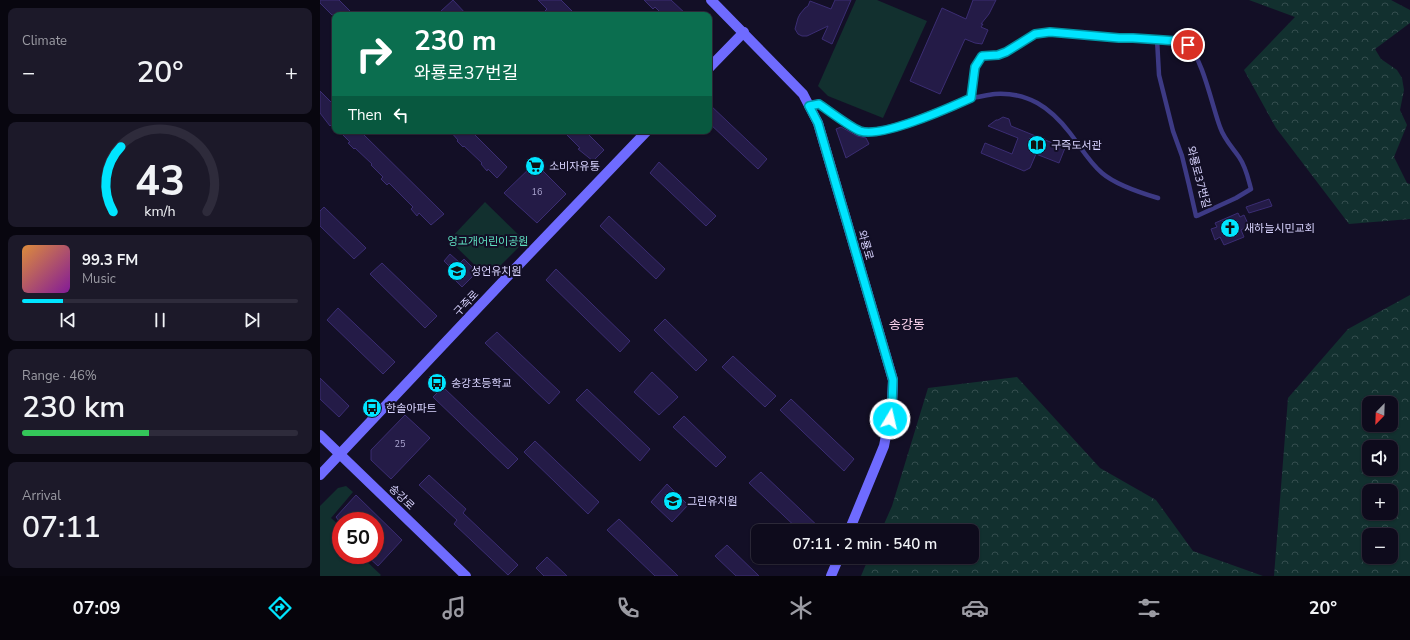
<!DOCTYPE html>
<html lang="en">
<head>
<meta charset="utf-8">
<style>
	:root { --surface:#0e0b1c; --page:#1c1929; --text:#f1f3f6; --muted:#9b9ba3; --line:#2e2b3b; --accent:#00e5ff }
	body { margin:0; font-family:"Nunito Sans","Noto Sans KR",sans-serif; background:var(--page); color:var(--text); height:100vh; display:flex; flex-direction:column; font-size:15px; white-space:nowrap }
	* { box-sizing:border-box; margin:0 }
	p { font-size:13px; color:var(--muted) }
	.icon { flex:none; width:22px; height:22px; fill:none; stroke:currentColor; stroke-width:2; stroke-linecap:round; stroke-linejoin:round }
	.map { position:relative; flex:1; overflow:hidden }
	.details { display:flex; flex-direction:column; gap:8px; padding:8px; background:#08060f; width:320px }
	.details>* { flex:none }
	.banner { position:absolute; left:12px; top:12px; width:380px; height:122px; border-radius:8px; box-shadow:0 1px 3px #0004,0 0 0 1px var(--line); background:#0b6e4f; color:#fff; overflow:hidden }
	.needle { width:26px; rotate:203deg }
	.fabs { position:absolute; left:1042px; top:396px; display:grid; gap:8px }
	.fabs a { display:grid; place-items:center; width:36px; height:36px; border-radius:8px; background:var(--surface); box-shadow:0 1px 3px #0004,0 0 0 1px var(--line); font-size:20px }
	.speed { position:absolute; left:12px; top:512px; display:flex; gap:8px; font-size:20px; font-weight:700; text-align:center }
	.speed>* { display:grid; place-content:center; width:52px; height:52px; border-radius:50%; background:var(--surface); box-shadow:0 1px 3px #0004,0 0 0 1px var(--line); line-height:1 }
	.speed .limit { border:6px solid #d22; background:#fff; color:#111 }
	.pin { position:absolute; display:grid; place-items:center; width:34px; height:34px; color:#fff; margin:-17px; border:2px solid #fff; border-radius:50%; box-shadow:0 1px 4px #0007 }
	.me { position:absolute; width:44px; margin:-22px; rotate:9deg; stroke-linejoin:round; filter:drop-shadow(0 0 3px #0008) }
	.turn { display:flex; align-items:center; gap:14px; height:84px; padding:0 16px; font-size:18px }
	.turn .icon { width:52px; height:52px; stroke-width:2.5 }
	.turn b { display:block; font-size:28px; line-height:34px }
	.then { display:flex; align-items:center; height:38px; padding:0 16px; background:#0003; gap:8px; font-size:15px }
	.big { font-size:30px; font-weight:600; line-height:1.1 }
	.details .card { flex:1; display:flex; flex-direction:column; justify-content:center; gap:6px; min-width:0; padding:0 14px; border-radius:8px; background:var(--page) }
	.details .dial { align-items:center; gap:0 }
	.dial svg { height:104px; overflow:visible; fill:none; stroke:var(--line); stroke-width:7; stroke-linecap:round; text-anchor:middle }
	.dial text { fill:var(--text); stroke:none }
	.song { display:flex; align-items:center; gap:12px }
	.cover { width:48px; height:48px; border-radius:6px; background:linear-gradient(135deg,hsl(30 70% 55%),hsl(290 70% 35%)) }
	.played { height:4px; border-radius:2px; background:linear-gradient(90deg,var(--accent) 15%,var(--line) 15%) }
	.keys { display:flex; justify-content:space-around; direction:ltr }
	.heat { display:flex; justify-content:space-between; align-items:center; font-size:22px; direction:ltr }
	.charge { height:6px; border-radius:3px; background:linear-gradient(90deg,#34c759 46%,var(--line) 0) }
	.trip { position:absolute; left:431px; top:524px; width:228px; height:40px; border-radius:8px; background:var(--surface); box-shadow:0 1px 3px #0004,0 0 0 1px var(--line); font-weight:600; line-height:40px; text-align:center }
	.tabs { display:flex; height:64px; justify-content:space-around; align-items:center; background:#06040b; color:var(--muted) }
	.tabs .icon { width:28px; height:28px }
	.tabs .selected { color:var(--accent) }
	.tabs b { font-size:18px; color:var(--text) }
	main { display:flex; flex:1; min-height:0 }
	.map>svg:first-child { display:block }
	.forest { fill:url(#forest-crowns); fill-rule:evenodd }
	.park { fill:#12302f }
	.building { fill:#241b47; stroke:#3b2d73 }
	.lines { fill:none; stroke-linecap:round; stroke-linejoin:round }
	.service { stroke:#3d3a85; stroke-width:4.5 }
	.minor { stroke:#3d3a85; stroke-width:9 }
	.secondary { stroke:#6f6bff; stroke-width:10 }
	.route-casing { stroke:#0095a6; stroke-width:10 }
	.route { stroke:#00e5ff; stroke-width:7 }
	.labels { text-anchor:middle; stroke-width:4; stroke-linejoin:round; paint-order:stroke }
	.number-label { font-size:9px; fill:#aca6d1 }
	.poi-label { font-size:11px; fill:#d9d4ff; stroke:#130f26; text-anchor:start }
	.street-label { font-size:11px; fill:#d9d4ff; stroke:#130f26 }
	.park-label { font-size:11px; fill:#5fe0c0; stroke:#130f26 }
	.quarter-label { font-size:13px; fill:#ffd6f0; stroke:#130f26 }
</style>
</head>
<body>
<main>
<section class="details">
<div class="card"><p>Climate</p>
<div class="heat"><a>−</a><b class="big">20°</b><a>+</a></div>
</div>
<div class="card dial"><svg viewBox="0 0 100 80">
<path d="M14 69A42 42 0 1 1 86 69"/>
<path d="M14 69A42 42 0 0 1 20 19" stroke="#00e5ff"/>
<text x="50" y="56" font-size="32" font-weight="700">43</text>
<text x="50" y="72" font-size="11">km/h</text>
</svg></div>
<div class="card">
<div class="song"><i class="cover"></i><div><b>99.3 FM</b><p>Music</p></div></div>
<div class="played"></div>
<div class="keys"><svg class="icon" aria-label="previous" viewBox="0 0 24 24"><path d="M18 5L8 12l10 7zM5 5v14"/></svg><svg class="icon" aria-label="pause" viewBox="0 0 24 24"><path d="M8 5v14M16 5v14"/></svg><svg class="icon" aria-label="next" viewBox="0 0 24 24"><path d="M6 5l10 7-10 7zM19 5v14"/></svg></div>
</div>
<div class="card"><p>Range · 46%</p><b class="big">230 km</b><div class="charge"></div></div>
<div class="card"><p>Arrival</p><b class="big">07:11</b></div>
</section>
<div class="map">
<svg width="1090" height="576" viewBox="0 0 1090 576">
	<defs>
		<pattern id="forest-crowns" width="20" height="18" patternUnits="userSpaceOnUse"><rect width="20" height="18" fill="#12302f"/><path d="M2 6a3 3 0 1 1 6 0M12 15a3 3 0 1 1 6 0" fill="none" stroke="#344d4e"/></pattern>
	</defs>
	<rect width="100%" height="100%" fill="#130f26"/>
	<g class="forest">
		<polygon points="929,0 1071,0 1090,10 1090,23 1055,49 1061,59 1077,70 1082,78 1084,90 1080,110 1087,125 1074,157 1087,183 1090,184 1090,219 1029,224 956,128 924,70 975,17"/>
		<path d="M1090,295V576H954L968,398L1028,329ZM1049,403H1071V425H1049ZM1049,447H1071V469H1049ZM1049,491H1071V513H1049ZM1049,535H1071V557H1049Z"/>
		<polygon points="697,377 780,468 836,500 873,551 943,576 541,576 549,557 652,557 652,531 561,531 572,506 608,388"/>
	</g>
	<g class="park">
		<polygon points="536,0 557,0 607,21 563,118 508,96 498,86"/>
		<polygon points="165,202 205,241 168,278 129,240"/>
		<polygon points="26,486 33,492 11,518 21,527 21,555 45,555 43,558 61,575 60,576 0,576 0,506 18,488"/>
	</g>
	<g class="building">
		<polygon points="0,0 19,0 34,15 12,15 0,3"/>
		<polygon points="133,0 147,15 125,15 121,11"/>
		<polygon points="218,0 241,0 256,15 228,15 225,11 227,9"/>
		<polygon points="324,0 351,0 367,15 343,15 335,7 333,9"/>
		<polygon points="515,0 531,0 512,44 502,39 508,26 487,36 482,36 478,34 475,29 478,18 480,14 485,8 488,6 490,1 511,9"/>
		<polygon points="653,0 676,0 669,14 661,24 663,24 661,27 668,30 662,44 655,43 645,39 620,94 590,81 622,8 646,19"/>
		<polygon points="0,91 15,106 15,121 10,126 0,113"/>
		<polygon points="389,104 447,159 438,169 389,123"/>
		<polygon points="683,117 689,119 691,126 745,148 739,163 716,154 710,168 704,171 661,153 665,143 692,154 698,138 668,126 676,120 678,120"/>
		<polygon points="521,127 537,136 546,138 549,144 526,158 516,129"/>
		<polygon points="19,131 40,131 124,214 111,225 99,213 97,216 91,209 93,207 69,183 67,185 61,179 63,177 51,165 52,164 35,148 34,149 28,143 30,142"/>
		<polygon points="130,131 151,131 187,167 177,178 168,169 167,171 161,164 162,163 144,146 143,147 137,141 138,140"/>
		<polygon points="243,131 265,131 284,150 273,161 258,149 260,148"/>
		<polygon points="339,162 396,216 386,226 330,173"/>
		<polygon points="215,163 246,194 217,223 184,193"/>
		<polygon points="949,199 952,206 929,213 926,207"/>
		<polygon points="4,207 46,248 34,259 0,226 0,211"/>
		<polygon points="918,213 920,217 924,215 929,226 921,230 924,237 904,245 900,237 895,240 891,229 897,227 895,223"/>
		<polygon points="289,216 345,269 336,279 280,226"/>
		<polygon points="130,254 140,263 144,259 157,272 142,287 131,276 135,272 124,261"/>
		<polygon points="62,263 117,316 105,328 50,274"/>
		<polygon points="236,269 310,341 300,352 226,280"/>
		<polygon points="18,308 75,362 63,374 7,320"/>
		<polygon points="345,319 387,360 376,371 334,330"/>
		<polygon points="177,332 240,392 229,404 165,343"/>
		<polygon points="413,356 456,396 445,407 402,367"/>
		<polygon points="332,372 358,397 339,415 314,392"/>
		<polygon points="0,378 29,406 19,417 0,399"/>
		<polygon points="123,387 198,459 188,469 113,397"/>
		<polygon points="267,389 330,449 320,461 256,400"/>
		<polygon points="471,399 534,459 524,471 460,410"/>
		<polygon points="85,415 110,438 71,479 51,460 51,450"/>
		<polygon points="364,416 406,457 396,467 353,427"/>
		<polygon points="215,441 279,502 268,514 204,452"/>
		<polygon points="441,472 503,531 480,531 429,483"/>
		<polygon points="109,475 146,509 143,513 198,565 188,575 134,524 137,520 99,485"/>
		<polygon points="347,484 368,505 352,522 331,502"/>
		<polygon points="36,495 82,540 58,566 46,555 55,555 55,521 19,521 16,517"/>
		<polygon points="299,519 358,576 335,576 287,530"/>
		<polygon points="407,545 439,576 416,576 395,556"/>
		<polygon points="227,557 247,576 224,576 216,568"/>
	</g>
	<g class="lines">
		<path class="service" d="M837,39L839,75L853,131L862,156L869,185L876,216L879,215L916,198L931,189C928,178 926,167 919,157C912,147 904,139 900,127C893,109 882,56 868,46C857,37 815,39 799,38C772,38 745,30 718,34C706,36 696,47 686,52C678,55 671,56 662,57L655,67L651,98C659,97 667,95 675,94C708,92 730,107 750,133C760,146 769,162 782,173C796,185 821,193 838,198"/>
		<path class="minor" d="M489,106L499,104C510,111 530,127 540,131C561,138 630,108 651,98"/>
		<g class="secondary">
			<polyline points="391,0 483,94 498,123 573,380 572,405 564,446 529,531"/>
			<polyline points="389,68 424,32"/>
			<polyline points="0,435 146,576"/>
			<polyline points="0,475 188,276 327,131"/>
			<polyline points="511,576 519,557"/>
		</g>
	</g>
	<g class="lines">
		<g class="route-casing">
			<path id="route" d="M570,419L572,405L573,380L498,123L489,106L499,104C509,111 530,127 540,131C562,138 629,108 651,98L655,67L662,56L678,55L686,52L715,34L730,32L799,38H813L843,40L856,41L868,45"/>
		</g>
		<use href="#route" class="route"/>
	</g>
	<defs>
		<g id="library-disc" transform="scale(1)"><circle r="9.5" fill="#00e5ff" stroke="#130f26"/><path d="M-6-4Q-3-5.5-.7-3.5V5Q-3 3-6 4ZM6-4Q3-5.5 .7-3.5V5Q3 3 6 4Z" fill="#111"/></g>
		<g id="supermarket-disc" transform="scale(1)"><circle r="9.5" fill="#00e5ff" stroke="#130f26"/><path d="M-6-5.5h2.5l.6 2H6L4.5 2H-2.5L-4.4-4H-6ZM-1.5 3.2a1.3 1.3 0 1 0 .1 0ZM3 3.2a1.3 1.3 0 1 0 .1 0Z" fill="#111"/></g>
		<g id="church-disc" transform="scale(1)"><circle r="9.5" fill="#00e5ff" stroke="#130f26"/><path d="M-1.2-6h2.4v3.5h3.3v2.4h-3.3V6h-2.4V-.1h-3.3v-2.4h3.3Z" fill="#111"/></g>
		<g id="school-disc" transform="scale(1)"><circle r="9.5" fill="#00e5ff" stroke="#130f26"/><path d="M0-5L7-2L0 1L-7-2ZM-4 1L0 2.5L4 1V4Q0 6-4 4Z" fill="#111"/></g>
		<g id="bus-disc" transform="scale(1)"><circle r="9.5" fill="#00e5ff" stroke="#130f26"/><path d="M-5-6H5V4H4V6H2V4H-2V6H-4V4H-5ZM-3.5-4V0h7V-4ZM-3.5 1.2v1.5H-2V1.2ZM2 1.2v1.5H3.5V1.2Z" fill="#111"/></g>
	</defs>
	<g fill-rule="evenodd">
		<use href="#library-disc" x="717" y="145"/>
		<use href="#supermarket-disc" x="215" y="166"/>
		<use href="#church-disc" x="910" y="228"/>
		<use href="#school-disc" x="137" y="271"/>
		<use href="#bus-disc" x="117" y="383"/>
		<use href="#bus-disc" x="52" y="408"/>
		<use href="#school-disc" x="353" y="501"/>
	</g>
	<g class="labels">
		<g class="number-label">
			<text x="217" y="195">16</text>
			<text x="80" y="447">25</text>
		</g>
		<g class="poi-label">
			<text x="731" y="149">구즉도서관</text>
			<text x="229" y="170">소비자유통</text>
			<text x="924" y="232">새하늘시민교회</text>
			<text x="151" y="275">성언유치원</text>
			<text x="131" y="387">송강초등학교</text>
			<text x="66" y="412">한솔아파트</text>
			<text x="367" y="505">그린유치원</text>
		</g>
		<g class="street-label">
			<text transform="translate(879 177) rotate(75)" y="4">와룡로37번길</text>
			<text transform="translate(546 245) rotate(74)" y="4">와룡로</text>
			<text transform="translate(146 303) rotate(-47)" y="4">구즉로</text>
			<text transform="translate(82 497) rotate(44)" y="4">송강로</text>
		</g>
		<g class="park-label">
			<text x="168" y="245">엉고개어린이공원</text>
		</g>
		<g class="quarter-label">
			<text x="587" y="329">송강동</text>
		</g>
	</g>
</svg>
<div class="fabs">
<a><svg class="needle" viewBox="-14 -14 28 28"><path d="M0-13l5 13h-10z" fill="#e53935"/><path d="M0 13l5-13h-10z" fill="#9b9ba3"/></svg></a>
<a><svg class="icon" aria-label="sound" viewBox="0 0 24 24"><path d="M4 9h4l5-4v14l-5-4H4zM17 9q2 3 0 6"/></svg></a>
<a>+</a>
<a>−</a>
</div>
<div class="speed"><div class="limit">50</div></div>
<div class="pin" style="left:868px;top:45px;background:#d93025"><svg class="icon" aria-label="arrive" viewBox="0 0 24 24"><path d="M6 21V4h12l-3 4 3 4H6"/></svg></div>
<svg class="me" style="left:570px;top:419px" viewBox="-20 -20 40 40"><circle r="17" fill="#00e5ff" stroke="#fff" stroke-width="3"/><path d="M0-11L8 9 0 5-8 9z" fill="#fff"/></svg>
<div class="trip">07:11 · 2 min · 540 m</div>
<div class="banner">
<div class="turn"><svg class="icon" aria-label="right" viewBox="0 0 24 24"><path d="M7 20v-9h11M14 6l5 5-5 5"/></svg><div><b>230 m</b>와룡로37번길</div></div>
<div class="then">Then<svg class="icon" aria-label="left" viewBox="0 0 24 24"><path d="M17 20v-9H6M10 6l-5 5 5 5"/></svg></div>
</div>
</div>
</main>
<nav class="tabs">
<b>07:09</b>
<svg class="icon selected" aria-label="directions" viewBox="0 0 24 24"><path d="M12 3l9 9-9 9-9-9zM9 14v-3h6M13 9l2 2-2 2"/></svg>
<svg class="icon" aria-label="music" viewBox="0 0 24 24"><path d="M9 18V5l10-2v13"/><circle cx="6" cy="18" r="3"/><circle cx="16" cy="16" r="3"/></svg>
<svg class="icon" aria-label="phone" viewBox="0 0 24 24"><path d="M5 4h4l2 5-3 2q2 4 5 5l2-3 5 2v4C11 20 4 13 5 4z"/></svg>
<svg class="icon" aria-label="climate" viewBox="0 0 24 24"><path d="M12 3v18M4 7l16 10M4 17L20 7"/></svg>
<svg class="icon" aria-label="car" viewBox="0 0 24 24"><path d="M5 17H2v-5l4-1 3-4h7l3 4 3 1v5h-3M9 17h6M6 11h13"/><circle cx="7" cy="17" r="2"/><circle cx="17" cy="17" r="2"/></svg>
<svg class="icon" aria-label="filters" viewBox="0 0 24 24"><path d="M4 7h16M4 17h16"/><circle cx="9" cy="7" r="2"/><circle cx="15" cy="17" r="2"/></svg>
<b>20°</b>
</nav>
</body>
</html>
